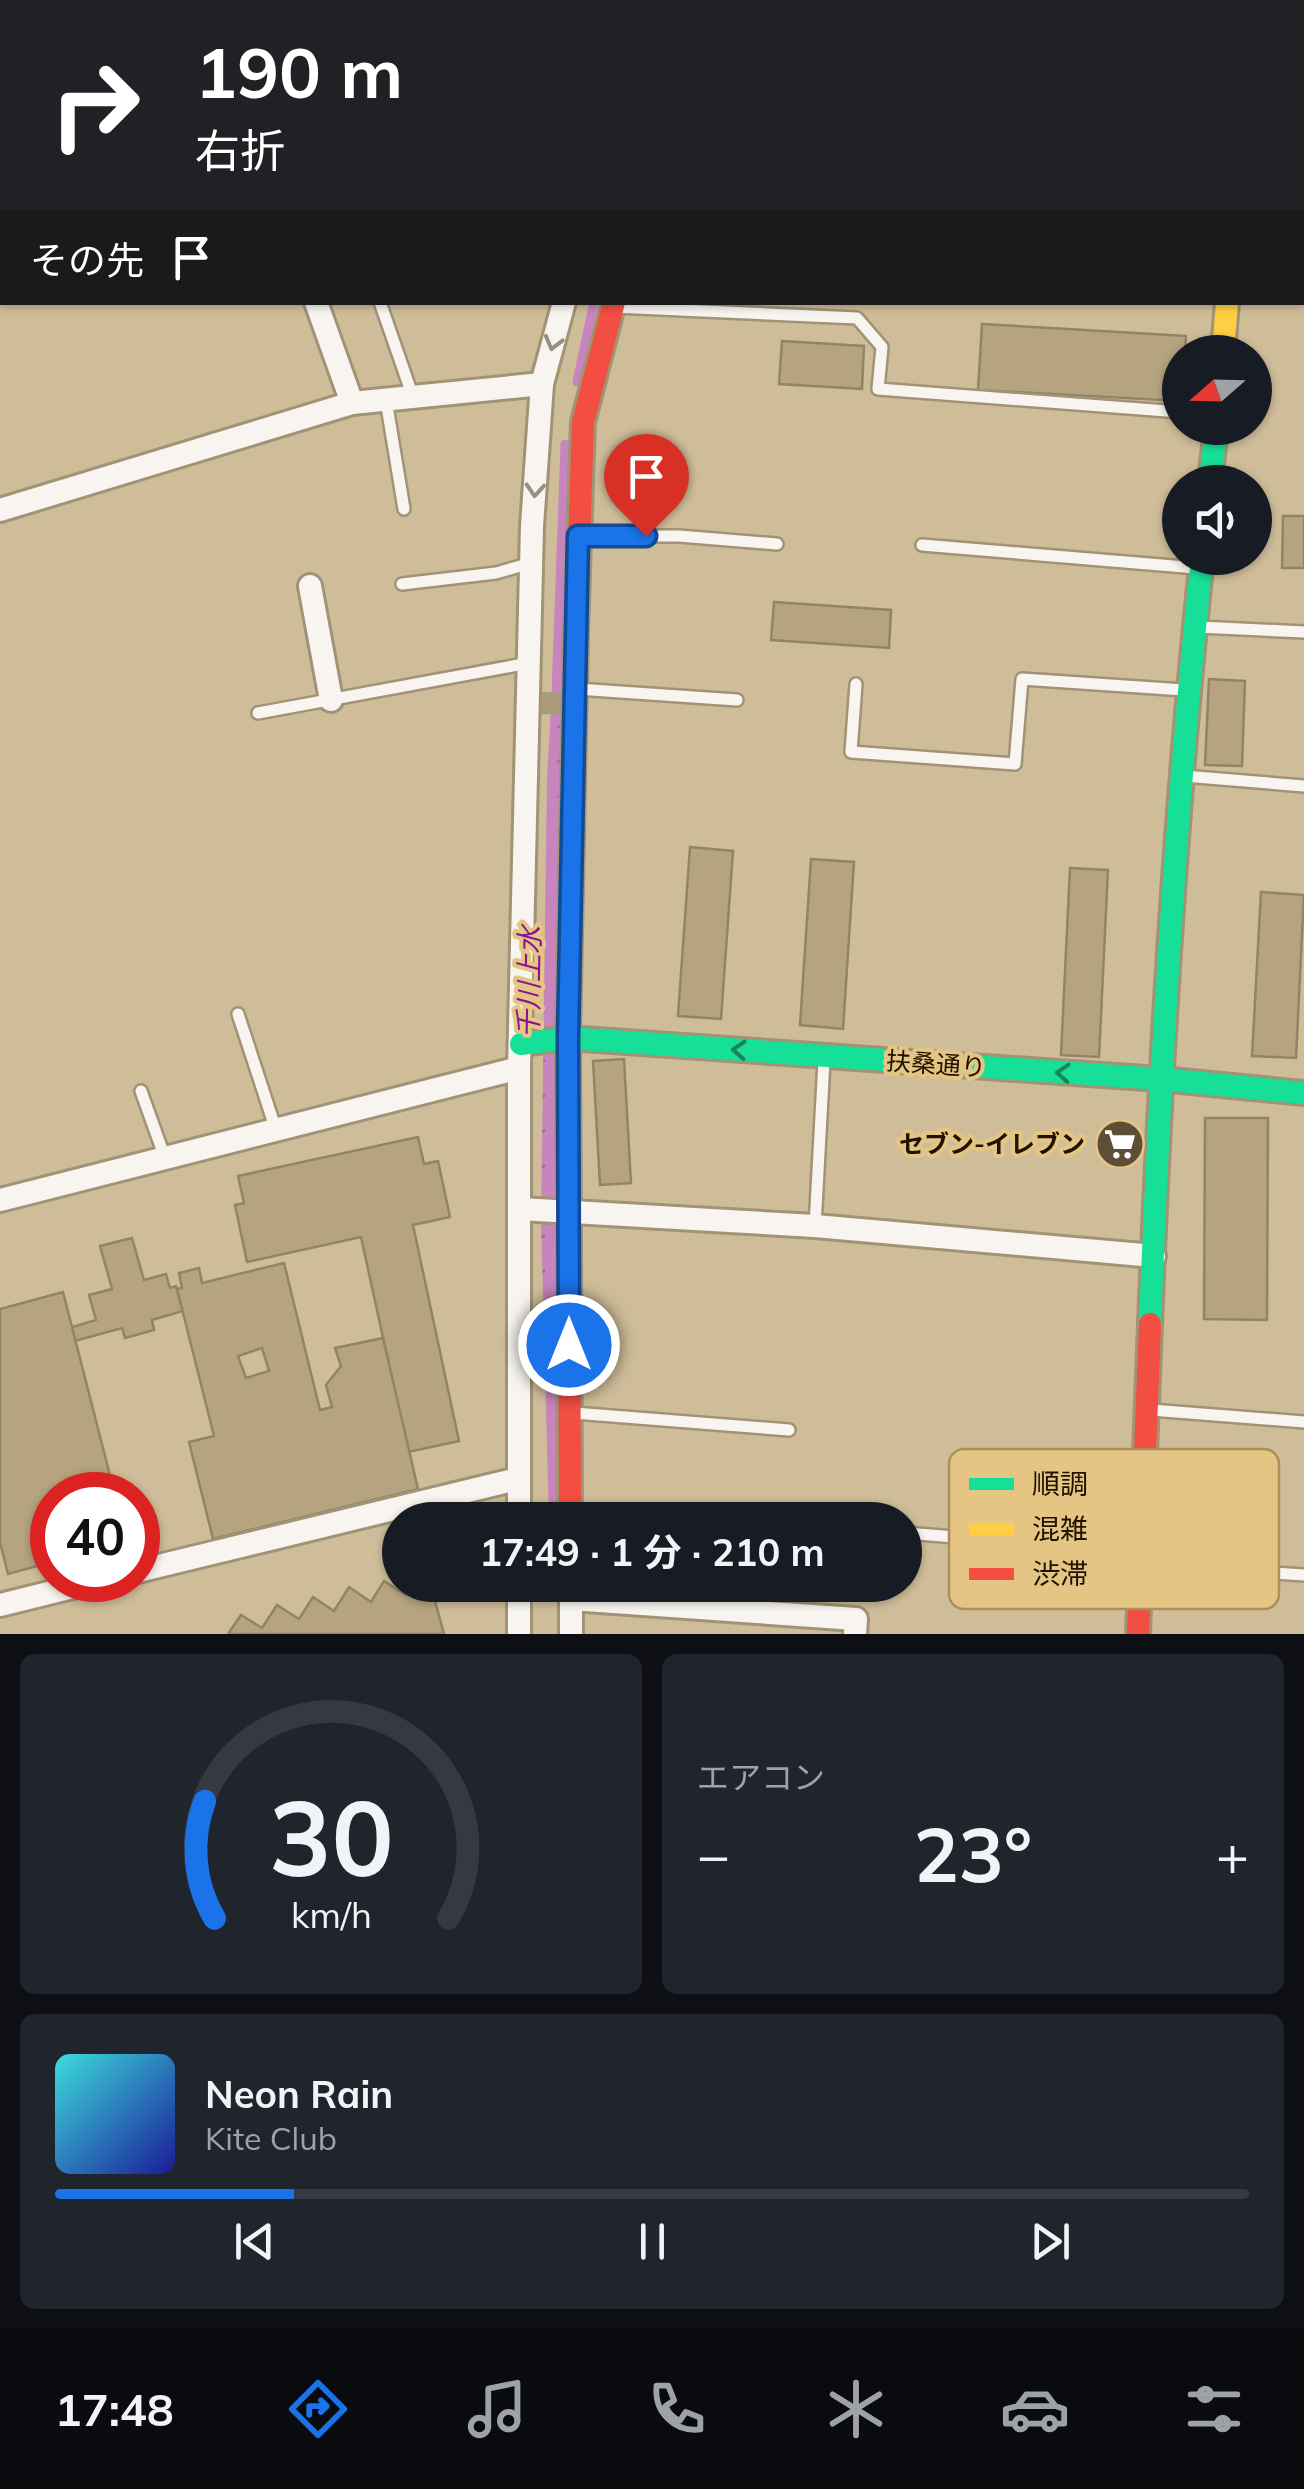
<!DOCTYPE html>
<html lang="ja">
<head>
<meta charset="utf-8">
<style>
	:root { --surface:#171b24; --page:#20242c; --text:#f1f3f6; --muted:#9ea1a6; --line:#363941; --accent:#1a73e8 }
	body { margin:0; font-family:Mulish,"Noto Sans JP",sans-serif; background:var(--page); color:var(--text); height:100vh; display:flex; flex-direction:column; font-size:38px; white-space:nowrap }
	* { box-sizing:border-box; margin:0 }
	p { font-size:32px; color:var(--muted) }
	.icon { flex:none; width:55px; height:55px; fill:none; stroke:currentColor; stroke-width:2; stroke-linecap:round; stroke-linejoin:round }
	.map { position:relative; height:1634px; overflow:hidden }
	.drawer { display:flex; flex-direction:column; gap:20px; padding:20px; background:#0d0f14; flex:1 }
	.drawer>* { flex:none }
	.top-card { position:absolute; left:0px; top:0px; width:1305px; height:305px; box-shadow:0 2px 8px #0004; background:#202124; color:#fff; overflow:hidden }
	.needle { width:65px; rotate:250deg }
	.buttons { position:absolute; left:1162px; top:335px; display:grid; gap:20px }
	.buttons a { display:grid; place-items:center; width:110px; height:110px; border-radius:50%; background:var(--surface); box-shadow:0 2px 8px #0004; font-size:50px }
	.speed { position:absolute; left:30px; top:1472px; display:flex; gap:20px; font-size:50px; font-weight:700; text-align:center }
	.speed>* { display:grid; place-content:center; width:130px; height:130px; border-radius:50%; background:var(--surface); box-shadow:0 2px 8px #0004; line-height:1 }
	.speed .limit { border:15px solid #d22; background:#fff; color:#111 }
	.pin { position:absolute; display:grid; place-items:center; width:85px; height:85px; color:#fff; margin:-102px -42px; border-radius:50% 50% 50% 0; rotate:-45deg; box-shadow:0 0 10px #0007 }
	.pin .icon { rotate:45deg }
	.me { position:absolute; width:110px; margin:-55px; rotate:0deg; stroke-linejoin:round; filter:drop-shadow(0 0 8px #0008) }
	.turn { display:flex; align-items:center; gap:35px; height:210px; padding:0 30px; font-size:45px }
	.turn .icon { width:130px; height:130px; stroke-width:2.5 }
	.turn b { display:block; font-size:70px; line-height:85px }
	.then { display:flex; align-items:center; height:95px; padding:0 30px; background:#0003; gap:20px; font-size:38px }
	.big { font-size:75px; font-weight:700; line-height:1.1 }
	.drawer .tile { flex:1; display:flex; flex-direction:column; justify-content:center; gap:15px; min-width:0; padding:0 35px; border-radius:15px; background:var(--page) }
	.drawer .dial { align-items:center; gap:0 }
	.dial svg { height:260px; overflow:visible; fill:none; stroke:var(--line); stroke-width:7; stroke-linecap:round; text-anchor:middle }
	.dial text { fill:var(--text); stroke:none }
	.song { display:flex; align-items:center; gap:30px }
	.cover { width:120px; height:120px; border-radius:15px; background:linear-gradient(135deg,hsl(180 70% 55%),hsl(240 70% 35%)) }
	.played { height:10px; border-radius:5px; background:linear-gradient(90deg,var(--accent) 20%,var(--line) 20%) }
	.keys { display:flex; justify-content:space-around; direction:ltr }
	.heat { display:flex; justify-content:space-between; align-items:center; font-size:55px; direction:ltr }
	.drawer .tiles { flex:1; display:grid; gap:20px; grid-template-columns:1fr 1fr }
	.tile:last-child { grid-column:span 2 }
	.trip { position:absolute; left:382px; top:1502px; width:540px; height:100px; border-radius:50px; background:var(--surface); box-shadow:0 2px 8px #0004; font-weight:700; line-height:100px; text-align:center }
	.tabs { display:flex; height:160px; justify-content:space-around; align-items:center; background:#090b0e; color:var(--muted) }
	.tabs .icon { width:70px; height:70px }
	.tabs .on { color:var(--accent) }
	.tabs b { font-size:45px; color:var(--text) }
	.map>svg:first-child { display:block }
	.water { fill:url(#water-ripples) }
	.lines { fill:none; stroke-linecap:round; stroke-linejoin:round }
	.stream { stroke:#c884bd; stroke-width:9 }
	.building { fill:#b5a47f; stroke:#928468; stroke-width:2.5; fill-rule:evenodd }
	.street-tunnel { stroke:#ac9b7a; stroke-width:22; stroke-dasharray:22 11; stroke-linecap:butt }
	.lane-casing { stroke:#a09376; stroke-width:16 }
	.street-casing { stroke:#a09376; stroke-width:28 }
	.fast-casing { stroke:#a09376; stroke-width:28 }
	.slow-casing { stroke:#a09376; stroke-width:28 }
	.jam-casing { stroke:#a09376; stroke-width:28 }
	.lane { stroke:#f8f5f0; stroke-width:11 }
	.street { stroke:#f8f5f0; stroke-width:22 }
	.fast { stroke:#16e098; stroke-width:22 }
	.slow { stroke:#ffcf43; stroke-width:22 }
	.jam { stroke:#f24e42; stroke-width:22 }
	.oneway { stroke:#968f84 }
	.oneway2 { stroke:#1a8454 }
	.route-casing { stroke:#114b97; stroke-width:25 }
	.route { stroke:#1a73e8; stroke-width:18 }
	.labels { text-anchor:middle; stroke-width:8; stroke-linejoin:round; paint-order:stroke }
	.street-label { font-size:25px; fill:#1f1300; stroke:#e5c583 }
	.poi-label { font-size:25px; font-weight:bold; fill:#1f1300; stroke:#e5c583; text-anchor:end }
	.water-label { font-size:28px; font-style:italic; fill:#861591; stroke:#e5c583 }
	.key { fill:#e5c583; stroke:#aa905c; stroke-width:2.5 }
	.key-label { font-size:28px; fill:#1f1300 }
</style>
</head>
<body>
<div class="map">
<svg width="1304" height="1634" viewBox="0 0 1304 1634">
	<defs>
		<pattern id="water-ripples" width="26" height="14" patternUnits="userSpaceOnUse" patternTransform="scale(2.5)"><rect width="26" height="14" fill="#c884bd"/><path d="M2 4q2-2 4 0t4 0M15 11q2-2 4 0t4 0" fill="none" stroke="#a26b97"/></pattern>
	</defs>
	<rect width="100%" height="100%" fill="#cfbd99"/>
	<polygon class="water" points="551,712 561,713 559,1520 549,1520 541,1220 547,777"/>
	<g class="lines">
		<g class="stream">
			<polyline points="465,0 466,2"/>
			<polyline points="577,382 594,302"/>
			<polyline points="555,722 565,444"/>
		</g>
	</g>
	<g class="building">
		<polygon points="982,324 1186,336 1185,352 1180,352 1180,401 978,390"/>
		<polygon points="782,341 864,346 862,389 779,384"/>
		<polygon points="1283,516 1304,516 1304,568 1282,568"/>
		<polygon points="774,602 891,610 889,648 771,640"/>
		<polygon points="1209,679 1245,681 1242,766 1205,765"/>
		<polygon points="690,847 733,851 721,1019 678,1016"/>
		<polygon points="811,859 854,862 843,1029 800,1025"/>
		<polygon points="1070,868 1108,870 1099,1057 1061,1055"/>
		<polygon points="1261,892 1304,895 1296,1058 1252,1056"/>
		<polygon points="624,1059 631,1183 600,1185 593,1061"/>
		<polygon points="1205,1118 1268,1118 1267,1320 1204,1319"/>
		<polygon points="418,1137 424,1164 438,1161 450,1217 413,1225 459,1441 408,1452 361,1237 247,1262 235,1205 244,1203 238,1176"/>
		<polygon points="132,1238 144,1280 166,1274 170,1288 176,1286 183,1311 152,1320 154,1330 125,1338 122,1328 75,1341 72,1327 96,1320 89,1295 112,1289 100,1246"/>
		<path d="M284,1263L320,1410L332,1407L326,1385L341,1366L335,1348L383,1338L418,1489L213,1539L189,1442L214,1436L177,1289L182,1288L179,1273L199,1268L202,1283ZM262,1348L269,1371L246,1378L238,1356Z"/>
		<polygon points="63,1292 115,1495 52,1495 52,1562 8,1574 0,1542 0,1309"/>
		<polygon points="384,1581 406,1595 413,1585 433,1594 444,1634 228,1634 241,1615 262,1628 277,1605 299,1619 313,1597 334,1611 349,1587 371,1602"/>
	</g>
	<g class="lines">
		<polyline class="street-tunnel" points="541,703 568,704"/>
		<g class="lane-casing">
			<g id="lane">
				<polyline points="1039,2 1039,0"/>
				<polyline points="1302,139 1304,139"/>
				<polyline points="380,302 413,397"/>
				<polyline points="615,307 857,318 882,347 878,389 1180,412"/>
				<polyline points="386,400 404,509"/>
				<polyline points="581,536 679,536 777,544"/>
				<polyline points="922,545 1197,568"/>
				<polyline points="402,584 496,573 531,563"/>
				<polyline points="1199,627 1304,632"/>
				<polyline points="856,684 851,752 1015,764 1022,679 1184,690"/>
				<polyline points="577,689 737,700"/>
				<polyline points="258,713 529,663"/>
				<polyline points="1184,776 1304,786"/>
				<polyline points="238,1014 276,1130"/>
				<polyline points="141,1091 165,1158"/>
				<polyline points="815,1226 824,1061"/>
				<polyline points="1151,1410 1304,1422"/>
				<polyline points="574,1413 789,1430"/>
				<polyline points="688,1520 689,1515 747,1520"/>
				<polyline points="905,1533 1018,1542 1036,1525 1138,1532"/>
				<polyline points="1144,1564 1304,1575"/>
			</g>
		</g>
		<g class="street-casing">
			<g id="street">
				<polyline points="180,0 182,2"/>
				<polyline points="1211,0 1246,2"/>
				<polyline points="632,2 633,0"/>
				<polyline points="939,2 939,0"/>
				<polyline points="1302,7 1304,7"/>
				<polyline points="2,154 2,161"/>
				<polyline points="316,302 352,403"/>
				<polyline points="0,510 352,403 542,384"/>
				<polyline points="310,586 331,700"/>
				<polyline points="0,1200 519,1068"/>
				<polyline points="520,1209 815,1226 1154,1256"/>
				<polyline points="519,1520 519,1068 532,526 542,384 564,302"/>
				<polyline points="138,1571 517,1479"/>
				<polyline points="571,1588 571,1634"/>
				<polyline points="571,1599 856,1619 855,1634"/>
				<polyline points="0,1605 101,1580"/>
				<polyline points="519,1634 519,1585"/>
			</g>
		</g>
		<g class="fast-casing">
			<g id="fast">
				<polyline points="1274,2 1275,0"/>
				<polyline points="1210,482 1216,428"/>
				<polyline points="521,1044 568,1038 1160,1079 1304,1093"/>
				<polyline points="569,1242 568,1038 576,632"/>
				<path d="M1150,1324C1160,1068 1175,813 1202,558"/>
			</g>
		</g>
		<g class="slow-casing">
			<g id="slow">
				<polyline points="1302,281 1304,281"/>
				<polyline points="1223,352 1227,302"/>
			</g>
		</g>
		<g class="jam-casing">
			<g id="jam">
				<polyline points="576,632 583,422 614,302"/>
				<polyline points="569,1242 570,1520"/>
				<polyline points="1138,1634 1150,1324"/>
			</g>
		</g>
		<use href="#lane" class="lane"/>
		<use href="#street" class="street"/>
		<use href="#fast" class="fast"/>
		<use href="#slow" class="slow"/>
		<use href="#jam" class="jam"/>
	</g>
	<defs><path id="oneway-chevron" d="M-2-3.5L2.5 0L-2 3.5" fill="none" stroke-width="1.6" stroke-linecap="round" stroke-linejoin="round" transform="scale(2.5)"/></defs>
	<g class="oneway">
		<use href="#oneway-chevron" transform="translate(553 343) rotate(105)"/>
		<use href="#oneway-chevron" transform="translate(535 490) rotate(94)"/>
	</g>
	<g class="oneway2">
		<use href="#oneway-chevron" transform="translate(739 1050) rotate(-176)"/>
		<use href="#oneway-chevron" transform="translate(1063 1073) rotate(-176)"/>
	</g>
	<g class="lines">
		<g class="route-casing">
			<polyline id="route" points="569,1345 568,1038 578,536 646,536"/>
		</g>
		<use href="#route" class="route"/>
	</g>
	<defs>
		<g id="supermarket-disc" transform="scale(2.5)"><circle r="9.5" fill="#5d4e36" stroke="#e5c583"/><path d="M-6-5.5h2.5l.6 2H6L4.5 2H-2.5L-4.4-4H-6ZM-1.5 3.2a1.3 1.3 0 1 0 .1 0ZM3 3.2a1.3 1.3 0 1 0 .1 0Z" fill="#fff"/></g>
	</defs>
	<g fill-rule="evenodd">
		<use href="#supermarket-disc" x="1120" y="1144"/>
	</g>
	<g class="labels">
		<g class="street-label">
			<text transform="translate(936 1064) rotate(4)" y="9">扶桑通り</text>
		</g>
		<g class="poi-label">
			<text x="1085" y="1153">セブン-イレブン</text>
		</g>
		<g class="water-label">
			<text transform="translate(529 982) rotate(-89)" y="10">千川上水</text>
		</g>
	</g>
	<rect x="949" y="1449" width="330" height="160" rx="15" class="key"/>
	<rect x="969" y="1478" width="45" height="12" fill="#16e098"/>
	<rect x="969" y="1523" width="45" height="12" fill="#ffcf43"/>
	<rect x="969" y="1568" width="45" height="12" fill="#f24e42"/>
	<g class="key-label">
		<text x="1032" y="1494">順調</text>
		<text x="1032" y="1539">混雑</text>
		<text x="1032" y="1584">渋滞</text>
	</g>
</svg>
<div class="buttons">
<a><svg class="needle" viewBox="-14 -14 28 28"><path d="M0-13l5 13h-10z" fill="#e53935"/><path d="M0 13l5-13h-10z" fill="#9ea1a6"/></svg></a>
<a><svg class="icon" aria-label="sound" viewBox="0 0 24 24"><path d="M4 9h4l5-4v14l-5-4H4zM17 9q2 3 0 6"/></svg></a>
</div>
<div class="speed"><div class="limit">40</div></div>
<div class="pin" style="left:646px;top:536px;background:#d93025"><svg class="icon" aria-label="arrive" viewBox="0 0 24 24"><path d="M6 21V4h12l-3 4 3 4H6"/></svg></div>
<svg class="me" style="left:569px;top:1345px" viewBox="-20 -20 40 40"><circle r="17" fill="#1a73e8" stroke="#fff" stroke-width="3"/><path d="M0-11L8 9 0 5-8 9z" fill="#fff"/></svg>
<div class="trip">17:49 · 1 分 · 210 m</div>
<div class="top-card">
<div class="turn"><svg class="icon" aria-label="right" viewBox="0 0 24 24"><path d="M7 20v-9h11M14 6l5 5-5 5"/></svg><div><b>190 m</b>右折</div></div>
<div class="then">その先<svg class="icon" aria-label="arrive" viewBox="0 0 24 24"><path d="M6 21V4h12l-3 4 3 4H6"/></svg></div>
</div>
</div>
<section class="drawer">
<div class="tiles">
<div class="tile dial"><svg viewBox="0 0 100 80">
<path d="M14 69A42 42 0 1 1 86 69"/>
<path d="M14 69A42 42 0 0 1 11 33" stroke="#1a73e8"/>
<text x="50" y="56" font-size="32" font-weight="700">30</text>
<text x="50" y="72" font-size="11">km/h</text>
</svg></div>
<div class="tile"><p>エアコン</p>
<div class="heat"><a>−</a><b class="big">23°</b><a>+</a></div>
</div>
<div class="tile">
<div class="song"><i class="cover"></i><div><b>Neon Rain</b><p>Kite Club</p></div></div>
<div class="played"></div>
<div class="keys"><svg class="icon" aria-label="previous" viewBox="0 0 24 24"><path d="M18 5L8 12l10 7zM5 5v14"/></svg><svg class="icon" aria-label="pause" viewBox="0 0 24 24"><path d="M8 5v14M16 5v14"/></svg><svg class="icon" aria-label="next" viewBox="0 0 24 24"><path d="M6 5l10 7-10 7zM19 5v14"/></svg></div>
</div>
</div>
</section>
<nav class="tabs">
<b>17:48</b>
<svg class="icon on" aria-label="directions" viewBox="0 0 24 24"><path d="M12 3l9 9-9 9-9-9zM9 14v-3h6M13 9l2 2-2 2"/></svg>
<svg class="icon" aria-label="music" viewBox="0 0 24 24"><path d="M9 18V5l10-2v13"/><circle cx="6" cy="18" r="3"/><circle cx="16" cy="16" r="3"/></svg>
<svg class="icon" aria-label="phone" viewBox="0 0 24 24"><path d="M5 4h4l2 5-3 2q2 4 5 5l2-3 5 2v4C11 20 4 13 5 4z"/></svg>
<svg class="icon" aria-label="climate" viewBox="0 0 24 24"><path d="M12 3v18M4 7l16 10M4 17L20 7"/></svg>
<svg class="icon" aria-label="car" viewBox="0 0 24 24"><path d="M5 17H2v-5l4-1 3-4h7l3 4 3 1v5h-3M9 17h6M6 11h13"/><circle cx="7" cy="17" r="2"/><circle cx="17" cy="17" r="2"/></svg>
<svg class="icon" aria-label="filters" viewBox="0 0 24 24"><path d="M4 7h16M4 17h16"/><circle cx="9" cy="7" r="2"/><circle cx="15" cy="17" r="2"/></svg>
</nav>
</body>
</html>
